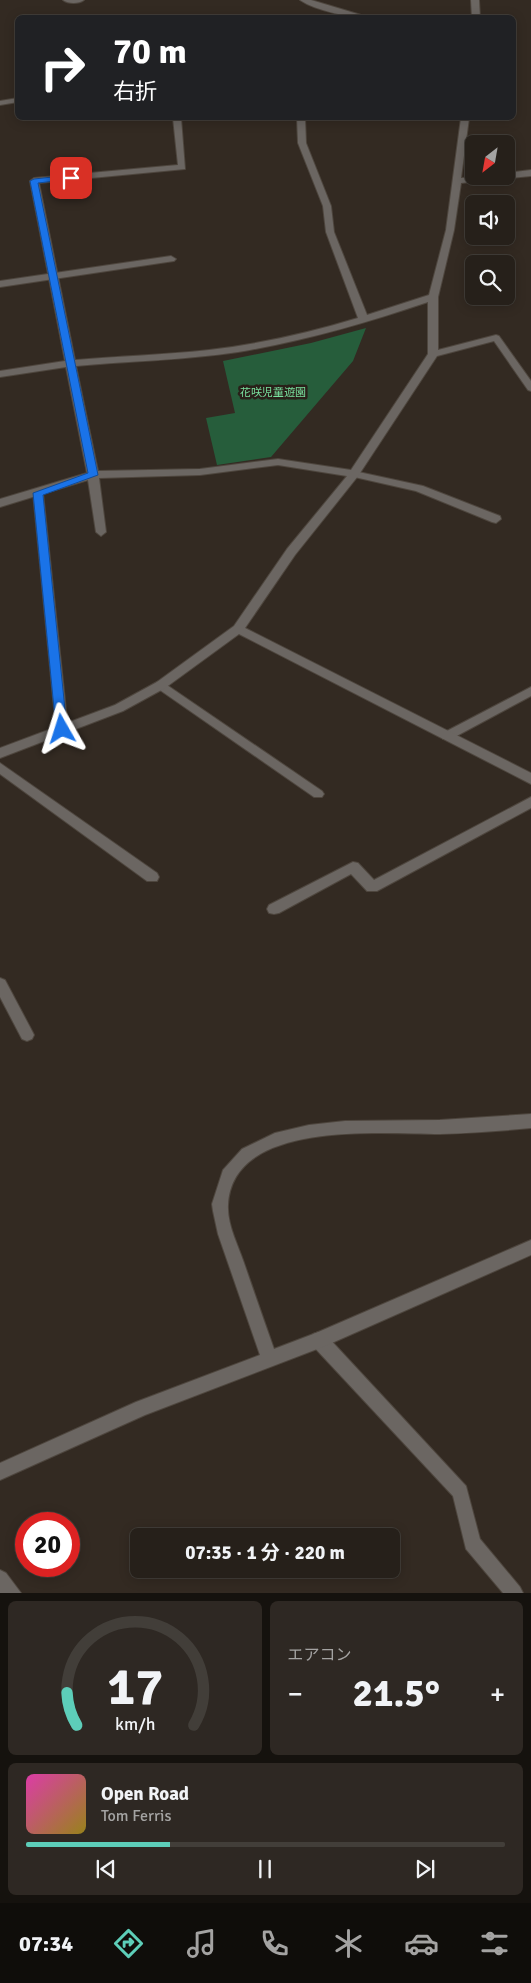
<!DOCTYPE html>
<html lang="ja">
<head>
<meta charset="utf-8">
<style>
	:root { --surface:#26201a; --page:#2e2823; --text:#f1f3f6; --muted:#a4a3a2; --line:#423e39; --accent:#5dceb9 }
	body { margin:0; font-family:Signika,"Noto Sans JP",sans-serif; background:var(--page); color:var(--text); height:100vh; display:flex; flex-direction:column; font-size:19px; white-space:nowrap }
	* { box-sizing:border-box; margin:0 }
	p { font-size:16px; color:var(--muted) }
	.icon { flex:none; width:28px; height:28px; fill:none; stroke:currentColor; stroke-width:2; stroke-linecap:round; stroke-linejoin:round }
	.map { position:relative; height:1593px; overflow:hidden }
	.details { display:flex; flex-direction:column; gap:8px; padding:8px; background:#15120e; flex:1 }
	.details>* { flex:none }
	.top-card { position:absolute; left:15px; top:15px; width:501px; height:105px; border-radius:8px; box-shadow:0 2px 12px #0003,0 0 0 1px var(--line); background:#202124; color:#fff; overflow:hidden }
	.needle { width:32px; rotate:211deg }
	.buttons { position:absolute; left:465px; top:135px; display:grid; gap:10px }
	.buttons a { display:grid; place-items:center; width:50px; height:50px; border-radius:8px; background:var(--surface); box-shadow:0 2px 12px #0003,0 0 0 1px var(--line); font-size:25px }
	.speed { position:absolute; left:15px; top:1512px; display:flex; gap:10px; font-size:25px; font-weight:700; text-align:center }
	.speed>* { display:grid; place-content:center; width:65px; height:65px; border-radius:50%; background:var(--surface); box-shadow:0 2px 12px #0003,0 0 0 1px var(--line); line-height:1 }
	.speed .limit { border:8px solid #d22; background:#fff; color:#111 }
	.pin { position:absolute; display:grid; place-items:center; width:42px; height:42px; color:#fff; margin:-21px; border-radius:10px; box-shadow:0 2px 8px #0006 }
	.me { position:absolute; width:55px; margin:-28px; rotate:354deg; stroke-linejoin:round; filter:drop-shadow(0 0 4px #0008) }
	.turn { display:flex; align-items:center; gap:18px; height:105px; padding:0 15px; font-size:22px }
	.turn .icon { width:65px; height:65px; stroke-width:2.5 }
	.turn b { display:block; font-size:35px; line-height:42px }
	.big { font-size:38px; font-weight:700; line-height:1.1 }
	.details .tile { flex:1; display:flex; flex-direction:column; justify-content:center; gap:8px; min-width:0; padding:0 18px; border-radius:8px; background:var(--page) }
	.details .dial { align-items:center; gap:0 }
	.dial svg { height:130px; overflow:visible; fill:none; stroke:var(--line); stroke-width:7; stroke-linecap:round; text-anchor:middle }
	.dial text { fill:var(--text); stroke:none }
	.song { display:flex; align-items:center; gap:15px }
	.cover { width:60px; height:60px; border-radius:8px; background:linear-gradient(135deg,hsl(320 70% 55%),hsl(50 70% 35%)) }
	.played { height:5px; border-radius:2px; background:linear-gradient(90deg,var(--accent) 30%,var(--line) 30%) }
	.keys { display:flex; justify-content:space-around; direction:ltr }
	.heat { display:flex; justify-content:space-between; align-items:center; font-size:28px; direction:ltr }
	.details .tiles { flex:1; display:grid; gap:8px; grid-template-columns:1fr 1fr }
	.tile:last-child { grid-column:span 2 }
	.trip { position:absolute; left:130px; top:1528px; width:270px; height:50px; border-radius:8px; background:var(--surface); box-shadow:0 2px 12px #0003,0 0 0 1px var(--line); font-weight:700; line-height:50px; text-align:center }
	.tab-bar { display:flex; height:80px; justify-content:space-around; align-items:center; background:#0f0d0a; color:var(--muted) }
	.tab-bar .icon { width:35px; height:35px }
	.tab-bar .current { color:var(--accent) }
	.tab-bar b { font-size:22px; color:var(--text) }
	.map>svg:first-child { display:block }
	.green { fill:#265d3b }
	.lines { fill:none; stroke-linecap:round; stroke-linejoin:round }
	.service-casing { stroke:#4e463e; stroke-width:2 }
	.minor-casing { stroke:#4e463e; stroke-width:2 }
	.service { fill:#6b6662; fill-rule:evenodd }
	.minor { fill:#6b6662; fill-rule:evenodd }
	.route { fill:#1a73e8; stroke:#114b97 }
	.labels { text-anchor:middle; stroke-width:5; stroke-linejoin:round; paint-order:stroke }
	.far-park-label { font-size:11px; fill:#79e29f; stroke:#292019 }
</style>
</head>
<body>
<div class="map">
<svg width="531" height="1593" viewBox="0 0 531 1593">
	<rect width="100%" height="100%" fill="#332a22"/>
	<polygon class="green" points="366,328 353,361 271,457 217,465 206,418 235,413 223,361 311,343"/>
	<g class="lines">
		<g class="service-casing">
			<g id="service">
				<path d="M63,0H84C79,4 68,4 63,0Z"/>
				<polygon points="171,256 176,259 174,261 0,287 0,281"/>
				<polygon points="354,471 423,486 500,516 501,519 496,523 492,522 416,491 350,476 350,472"/>
				<polygon points="38,490 43,493 68,729 62,734 56,729 33,493"/>
				<polygon points="161,681 322,791 324,794 322,797 314,797 157,688 155,685 157,682"/>
				<polygon points="531,687 531,696 451,739 443,739 441,736 443,733"/>
				<polygon points="0,763 157,873 159,877 157,881 147,881 0,774"/>
				<polygon points="531,797 531,808 377,891 367,891 351,874 279,913 274,914 269,913 267,909 269,905 353,862 358,863 374,880"/>
				<polygon points="319,1332 325,1334 466,1486 480,1539 520,1587 523,1593 503,1593 466,1549 453,1496 313,1346 311,1340 313,1334"/>
			</g>
		</g>
		<g class="minor-casing">
			<g id="minor">
				<path d="M300,0H311L371,18C352,18 316,11 300,0Z"/>
				<polygon points="471,0 479,0 480,18 472,18"/>
				<polygon points="18,98 18,102 0,105 0,101"/>
				<path d="M173,118H181L185,169L39,183L75,360C119,356 164,355 209,350C259,344 309,333 358,318L326,232L323,206L298,143L297,118H305L306,143L331,206L334,232L367,315L429,295L446,230L461,118H469L461,178L506,176V173L531,170V176L461,183L454,230L438,297V350L496,335L499,336L531,381V391L528,390L494,341L437,356L358,476L295,555L245,628L531,773V784L239,634L165,688L123,711L0,758V748L115,705L157,682L234,626L287,549L347,476L278,465L200,475L99,478L106,532L101,536L96,532L88,480L0,507V499L87,473L66,367L0,377V371L65,361L30,181L34,178L178,165ZM428,302V354L351,470L278,459L200,469L98,471L76,366C130,361 185,360 238,352C304,341 366,323 428,302Z"/>
				<polygon points="0,978 5,980 32,1031 34,1035 32,1039 27,1041 22,1039 0,997"/>
				<path d="M531,1114V1128C501,1131 470,1133 440,1134C382,1134 232,1119 228,1205C227,1225 238,1245 244,1263C254,1292 264,1321 274,1349L316,1333L531,1240V1255L325,1346L145,1415L0,1480V1463L136,1402L260,1355L218,1234L213,1211L212,1204L223,1170L242,1149L275,1133L309,1125L345,1121L440,1120Z"/>
				<polygon points="0,1570 6,1573 21,1593 0,1593"/>
			</g>
		</g>
		<use href="#service" class="service"/>
		<use href="#minor" class="minor"/>
	</g>
	<polygon class="route" points="71,175 74,176 74,179 38,183 98,475 43,495 67,729 62,733 56,729 33,493 88,473 30,181 34,179"/>
	<g class="labels">
		<g class="far-park-label">
			<text x="273" y="396">花咲児童遊園</text>
		</g>
	</g>
</svg>
<div class="buttons">
<a><svg class="needle" viewBox="-14 -14 28 28"><path d="M0-13l5 13h-10z" fill="#e53935"/><path d="M0 13l5-13h-10z" fill="#a4a3a2"/></svg></a>
<a><svg class="icon" aria-label="sound" viewBox="0 0 24 24"><path d="M4 9h4l5-4v14l-5-4H4zM17 9q2 3 0 6"/></svg></a>
<a><svg class="icon" aria-label="search" viewBox="0 0 24 24"><circle cx="10" cy="10" r="6"/><path d="M15 15l6 6"/></svg></a>
</div>
<div class="speed"><div class="limit">20</div></div>
<div class="pin" style="left:71px;top:178px;background:#d93025"><svg class="icon" aria-label="arrive" viewBox="0 0 24 24"><path d="M6 21V4h12l-3 4 3 4H6"/></svg></div>
<svg class="me" style="left:62px;top:729px" viewBox="-20 -20 40 40"><path d="M0-17L14 15 0 8-14 15z" fill="#1a73e8" stroke="#fff" stroke-width="4"/></svg>
<div class="trip">07:35 · 1 分 · 220 m</div>
<div class="top-card">
<div class="turn"><svg class="icon" aria-label="right" viewBox="0 0 24 24"><path d="M7 20v-9h11M14 6l5 5-5 5"/></svg><div><b>70 m</b>右折</div></div>
</div>
</div>
<section class="details">
<div class="tiles">
<div class="tile dial"><svg viewBox="0 0 100 80">
<path d="M14 69A42 42 0 1 1 86 69"/>
<path d="M14 69A42 42 0 0 1 8 49" stroke="#5dceb9"/>
<text x="50" y="56" font-size="32" font-weight="700">17</text>
<text x="50" y="72" font-size="11">km/h</text>
</svg></div>
<div class="tile"><p>エアコン</p>
<div class="heat"><a>−</a><b class="big">21.5°</b><a>+</a></div>
</div>
<div class="tile">
<div class="song"><i class="cover"></i><div><b>Open Road</b><p>Tom Ferris</p></div></div>
<div class="played"></div>
<div class="keys"><svg class="icon" aria-label="previous" viewBox="0 0 24 24"><path d="M18 5L8 12l10 7zM5 5v14"/></svg><svg class="icon" aria-label="pause" viewBox="0 0 24 24"><path d="M8 5v14M16 5v14"/></svg><svg class="icon" aria-label="next" viewBox="0 0 24 24"><path d="M6 5l10 7-10 7zM19 5v14"/></svg></div>
</div>
</div>
</section>
<nav class="tab-bar">
<b>07:34</b>
<svg class="icon current" aria-label="directions" viewBox="0 0 24 24"><path d="M12 3l9 9-9 9-9-9zM9 14v-3h6M13 9l2 2-2 2"/></svg>
<svg class="icon" aria-label="music" viewBox="0 0 24 24"><path d="M9 18V5l10-2v13"/><circle cx="6" cy="18" r="3"/><circle cx="16" cy="16" r="3"/></svg>
<svg class="icon" aria-label="phone" viewBox="0 0 24 24"><path d="M5 4h4l2 5-3 2q2 4 5 5l2-3 5 2v4C11 20 4 13 5 4z"/></svg>
<svg class="icon" aria-label="climate" viewBox="0 0 24 24"><path d="M12 3v18M4 7l16 10M4 17L20 7"/></svg>
<svg class="icon" aria-label="car" viewBox="0 0 24 24"><path d="M5 17H2v-5l4-1 3-4h7l3 4 3 1v5h-3M9 17h6M6 11h13"/><circle cx="7" cy="17" r="2"/><circle cx="17" cy="17" r="2"/></svg>
<svg class="icon" aria-label="filters" viewBox="0 0 24 24"><path d="M4 7h16M4 17h16"/><circle cx="9" cy="7" r="2"/><circle cx="15" cy="17" r="2"/></svg>
</nav>
</body>
</html>
